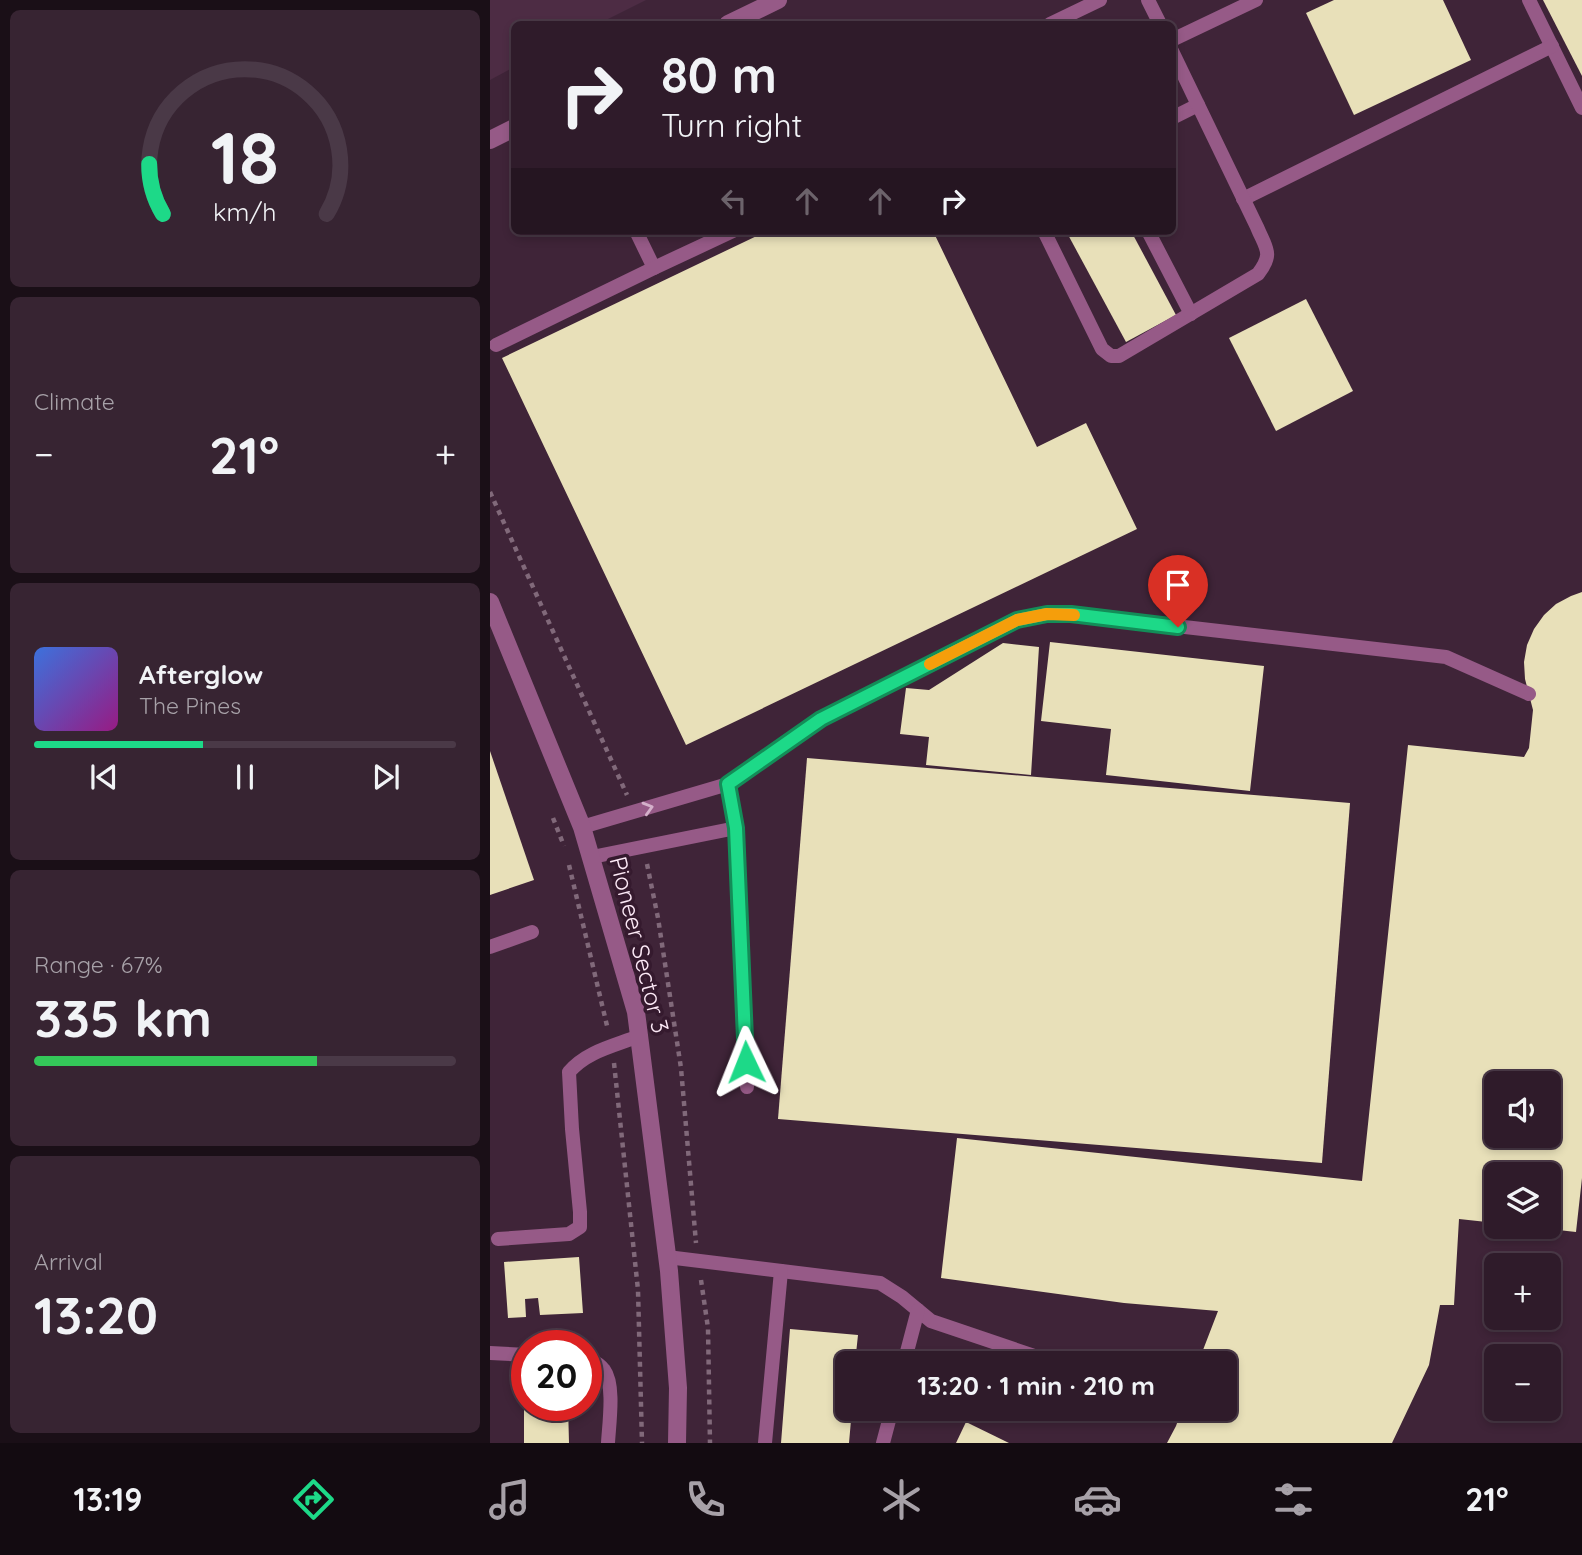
<!DOCTYPE html>
<html lang="en">
<head>
<meta charset="utf-8">
<style>
	:root { --surface:#2f1b2a; --page:#372432; --text:#f1f3f6; --muted:#a7a1a8; --line:#4a3947; --accent:#1dd988 }
	body { margin:0; font-family:Quicksand,sans-serif; background:var(--page); color:var(--text); height:100vh; display:flex; flex-direction:column; font-size:26px; white-space:nowrap }
	* { box-sizing:border-box; margin:0 }
	p { font-size:23px; color:var(--muted) }
	.icon { flex:none; width:38px; height:38px; fill:none; stroke:currentColor; stroke-width:2; stroke-linecap:round; stroke-linejoin:round }
	.map { position:relative; flex:1; overflow:hidden }
	.details { display:flex; flex-direction:column; gap:10px; padding:10px; background:#1a0f17; width:490px }
	.details>* { flex:none }
	.top-card { position:absolute; left:21px; top:21px; width:665px; height:214px; border-radius:10px; box-shadow:0 4px 10px #0003,0 0 0 2px var(--line); background:#2f1b2a; color:var(--text); overflow:hidden }
	.controls { position:absolute; left:994px; top:1071px; display:grid; gap:14px }
	.controls a { display:grid; place-items:center; width:77px; height:77px; border-radius:10px; background:var(--surface); box-shadow:0 4px 10px #0003,0 0 0 2px var(--line); font-size:35px }
	.speed { position:absolute; left:21px; top:1330px; display:flex; gap:14px; font-size:35px; font-weight:700; text-align:center }
	.speed>* { display:grid; place-content:center; width:91px; height:91px; border-radius:50%; background:var(--surface); box-shadow:0 4px 10px #0003,0 0 0 2px var(--line); line-height:1 }
	.speed .limit { border:10px solid #d22; background:#fff; color:#111 }
	.pin { position:absolute; display:grid; place-items:center; width:60px; height:60px; color:#fff; margin:-72px -30px; border-radius:50% 50% 50% 0; rotate:-45deg; box-shadow:0 0 7px #0007 }
	.pin .icon { rotate:45deg }
	.me { position:absolute; width:77px; margin:-38px; rotate:358deg; stroke-linejoin:round; filter:drop-shadow(0 0 5px #0008) }
	.turn { display:flex; align-items:center; gap:24px; height:147px; padding:0 35px; font-size:32px }
	.turn .icon { width:91px; height:91px; stroke-width:2.5 }
	.turn b { display:block; font-size:49px; line-height:60px }
	.lanes { display:flex; align-items:center; height:66px; padding:0 35px; background:#0003; justify-content:center; gap:35px; direction:ltr }
	.lanes .off { opacity:.35 }
	.big { font-size:52px; font-weight:700; line-height:1.1 }
	.details .card { flex:1; display:flex; flex-direction:column; justify-content:center; gap:10px; min-width:0; padding:0 24px; border-radius:10px; background:var(--page) }
	.details .dial { align-items:center; gap:0 }
	.dial svg { height:182px; overflow:visible; fill:none; stroke:var(--line); stroke-width:7; stroke-linecap:round; text-anchor:middle }
	.dial text { fill:var(--text); stroke:none }
	.song { display:flex; align-items:center; gap:21px }
	.cover { width:84px; height:84px; border-radius:10px; background:linear-gradient(135deg,hsl(220 70% 55%),hsl(310 70% 35%)) }
	.played { height:7px; border-radius:4px; background:linear-gradient(90deg,var(--accent) 40%,var(--line) 40%) }
	.keys { display:flex; justify-content:space-around; direction:ltr }
	.heat { display:flex; justify-content:space-between; align-items:center; font-size:38px; direction:ltr }
	.charge { height:10px; border-radius:5px; background:linear-gradient(90deg,#34c759 67%,var(--line) 0) }
	.trip { position:absolute; left:345px; top:1351px; width:402px; height:70px; border-radius:10px; background:var(--surface); box-shadow:0 4px 10px #0003,0 0 0 2px var(--line); font-weight:700; line-height:70px; text-align:center }
	.tabs { display:flex; height:112px; justify-content:space-around; align-items:center; background:#130b11; color:var(--muted) }
	.tabs .icon { width:49px; height:49px }
	.tabs .on { color:var(--accent) }
	.tabs b { font-size:32px; color:var(--text) }
	main { display:flex; flex:1; min-height:0 }
	.map>svg:first-child { display:block }
	.built { fill:#4d2c44 }
	.building { fill:#e8e0b9; fill-rule:evenodd }
	.lines { fill:none; stroke-linecap:round; stroke-linejoin:round }
	.path { stroke:#81697a; stroke-width:4.5; stroke-dasharray:5 5; stroke-linecap:butt }
	.service { stroke:#965a87; stroke-width:14 }
	.minor { stroke:#965a87; stroke-width:18 }
	.oneway { stroke:#d4b0ca }
	.route-casing { stroke:#138d58; stroke-width:18 }
	.route { stroke:#1dd988; stroke-width:12 }
	.slow { stroke:#f59e0b; stroke-width:12 }
	.labels { text-anchor:middle; stroke-width:7; stroke-linejoin:round; paint-order:stroke }
	.street-label { font-size:24px; fill:#fdeaf7; stroke:#351a2e }
</style>
</head>
<body>
<main>
<section class="details">
<div class="card dial"><svg viewBox="0 0 100 80">
<path d="M14 69A42 42 0 1 1 86 69"/>
<path d="M14 69A42 42 0 0 1 8 47" stroke="#1dd988"/>
<text x="50" y="56" font-size="32" font-weight="700">18</text>
<text x="50" y="72" font-size="11">km/h</text>
</svg></div>
<div class="card"><p>Climate</p>
<div class="heat"><a>−</a><b class="big">21°</b><a>+</a></div>
</div>
<div class="card">
<div class="song"><i class="cover"></i><div><b>Afterglow</b><p>The Pines</p></div></div>
<div class="played"></div>
<div class="keys"><svg class="icon" aria-label="previous" viewBox="0 0 24 24"><path d="M18 5L8 12l10 7zM5 5v14"/></svg><svg class="icon" aria-label="pause" viewBox="0 0 24 24"><path d="M8 5v14M16 5v14"/></svg><svg class="icon" aria-label="next" viewBox="0 0 24 24"><path d="M6 5l10 7-10 7zM19 5v14"/></svg></div>
</div>
<div class="card"><p>Range · 67%</p><b class="big">335 km</b><div class="charge"></div></div>
<div class="card"><p>Arrival</p><b class="big">13:20</b></div>
</section>
<div class="map">
<svg width="1092" height="1443" viewBox="0 0 1092 1443">
	<rect width="100%" height="100%" fill="#3f2438"/>
	<polygon class="built" points="0,0 156,0 108,24 24,24 24,67 0,80"/>
	<g class="building">
		<polygon points="844,0 953,0 981,60 864,115 816,13"/>
		<polygon points="1053,0 1092,0 1092,76"/>
		<polygon points="277,231 443,231 547,447 596,423 647,529 196,745 12,358"/>
		<polygon points="576,231 641,231 686,315 636,342"/>
		<polygon points="816,299 863,391 786,431 739,338"/>
		<path d="M1092,592V1178L1086,1232L1059,1229V1174H1006V1223L969,1219L964,1305H950L939,1365L902,1443H677L686,1426L692,1409H735V1363H708L728,1311L634,1303L451,1278L467,1138L872,1181L918,745L1034,757L1039,748L1043,710L1035,679L1034,662L1037,645L1044,629L1054,615L1066,604L1081,596ZM1006,1083H1059V1136H1006Z"/>
		<polygon points="560,642 774,666 760,791 616,775 621,729 551,721"/>
		<polygon points="513,643 549,647 541,775 436,765 439,737 410,734 416,688 439,690"/>
		<polygon points="0,751 44,880 0,895"/>
		<polygon points="317,758 860,803 832,1163 288,1119"/>
		<polygon points="89,1257 93,1313 50,1315 48,1298 35,1299 36,1317 18,1318 14,1262"/>
		<polygon points="300,1329 368,1335 365,1363 357,1363 357,1409 362,1409 359,1443 291,1443"/>
		<polygon points="34,1382 37,1382 37,1405 78,1405 79,1443 34,1443"/>
		<polygon points="476,1422 519,1443 466,1443"/>
	</g>
	<g class="lines">
		<g class="path">
			<polyline points="0,492 137,795"/>
			<polyline points="63,818 74,846"/>
			<polyline points="157,864 168,918 191,1068 206,1243"/>
			<polyline points="79,865 118,1030"/>
			<polyline points="124,1063 148,1290 152,1443"/>
			<polyline points="211,1280 218,1328 220,1443"/>
		</g>
		<g class="service">
			<polyline points="658,0 670,24"/>
			<polyline points="1039,0 1092,108"/>
			<polyline points="560,24 610,0"/>
			<polyline points="682,40 766,0"/>
			<polyline points="682,118 708,105"/>
			<polyline points="753,199 1062,46"/>
			<polyline points="146,231 164,268"/>
			<path d="M554,231L612,349L621,356H629L768,274C784,253 776,249 767,227L682,51"/>
			<polyline points="658,231 701,314"/>
			<polyline points="6,345 164,268 243,231"/>
			<polyline points="238,784 246,828 257,1087"/>
			<polyline points="92,827 238,784 331,719 527,620 557,614 581,614 956,657 1039,694"/>
			<polyline points="102,857 246,828"/>
			<polyline points="0,947 42,932"/>
			<path d="M8,1239L79,1234L90,1227V1212L82,1129L79,1072C97,1051 124,1046 149,1036"/>
			<polyline points="177,1257 390,1283 412,1297 441,1321 565,1363"/>
			<polyline points="0,1353 37,1355"/>
			<path d="M96,1357C102,1360 110,1364 114,1370C125,1385 119,1424 118,1443"/>
			<polyline points="414,1363 428,1310"/>
			<polyline points="275,1443 291,1271"/>
			<polyline points="393,1443 402,1409"/>
		</g>
		<g class="minor">
			<polyline points="238,24 288,0"/>
			<polyline points="0,140 24,128"/>
			<polyline points="0,602 92,827 146,1012 179,1271 188,1388 187,1443"/>
		</g>
	</g>
	<defs><path id="oneway-chevron" d="M-2-3.5L2.5 0L-2 3.5" fill="none" stroke-width="1.6" stroke-linecap="round" stroke-linejoin="round" transform="scale(1.75)"/></defs>
	<use class="oneway" href="#oneway-chevron" transform="translate(158 808) rotate(-16)"/>
	<g class="lines">
		<g class="route-casing">
			<polyline id="route" points="256,1062 246,828 238,784 331,719 527,620 557,614 581,614 688,627"/>
		</g>
		<use href="#route" class="route"/>
		<polyline class="slow" points="440,664 527,620 557,614 584,615"/>
	</g>
	<g class="labels">
		<g class="street-label">
			<text transform="translate(149 945) rotate(76)" y="8">Pioneer Sector 3</text>
		</g>
	</g>
</svg>
<div class="controls">
<a><svg class="icon" aria-label="sound" viewBox="0 0 24 24"><path d="M4 9h4l5-4v14l-5-4H4zM17 9q2 3 0 6"/></svg></a>
<a><svg class="icon" aria-label="layers" viewBox="0 0 24 24"><path d="M12 4l9 5-9 5-9-5zM3 14l9 5 9-5"/></svg></a>
<a>+</a>
<a>−</a>
</div>
<div class="speed"><div class="limit">20</div></div>
<div class="pin" style="left:688px;top:627px;background:#d93025"><svg class="icon" aria-label="arrive" viewBox="0 0 24 24"><path d="M6 21V4h12l-3 4 3 4H6"/></svg></div>
<svg class="me" style="left:256px;top:1062px" viewBox="-20 -20 40 40"><path d="M0-17L14 15 0 8-14 15z" fill="#1dd988" stroke="#fff" stroke-width="4"/></svg>
<div class="trip">13:20 · 1 min · 210 m</div>
<div class="top-card">
<div class="turn"><svg class="icon" aria-label="right" viewBox="0 0 24 24"><path d="M7 20v-9h11M14 6l5 5-5 5"/></svg><div><b>80 m</b>Turn right</div></div>
<div class="lanes"><svg class="icon off" aria-label="left" viewBox="0 0 24 24"><path d="M17 20v-9H6M10 6l-5 5 5 5"/></svg><svg class="icon off" aria-label="ahead" viewBox="0 0 24 24"><path d="M12 20V5M6 11l6-6 6 6"/></svg><svg class="icon off" aria-label="ahead" viewBox="0 0 24 24"><path d="M12 20V5M6 11l6-6 6 6"/></svg><svg class="icon" aria-label="right" viewBox="0 0 24 24"><path d="M7 20v-9h11M14 6l5 5-5 5"/></svg></div>
</div>
</div>
</main>
<nav class="tabs">
<b>13:19</b>
<svg class="icon on" aria-label="directions" viewBox="0 0 24 24"><path d="M12 3l9 9-9 9-9-9zM9 14v-3h6M13 9l2 2-2 2"/></svg>
<svg class="icon" aria-label="music" viewBox="0 0 24 24"><path d="M9 18V5l10-2v13"/><circle cx="6" cy="18" r="3"/><circle cx="16" cy="16" r="3"/></svg>
<svg class="icon" aria-label="phone" viewBox="0 0 24 24"><path d="M5 4h4l2 5-3 2q2 4 5 5l2-3 5 2v4C11 20 4 13 5 4z"/></svg>
<svg class="icon" aria-label="climate" viewBox="0 0 24 24"><path d="M12 3v18M4 7l16 10M4 17L20 7"/></svg>
<svg class="icon" aria-label="car" viewBox="0 0 24 24"><path d="M5 17H2v-5l4-1 3-4h7l3 4 3 1v5h-3M9 17h6M6 11h13"/><circle cx="7" cy="17" r="2"/><circle cx="17" cy="17" r="2"/></svg>
<svg class="icon" aria-label="filters" viewBox="0 0 24 24"><path d="M4 7h16M4 17h16"/><circle cx="9" cy="7" r="2"/><circle cx="15" cy="17" r="2"/></svg>
<b>21°</b>
</nav>
</body>
</html>
